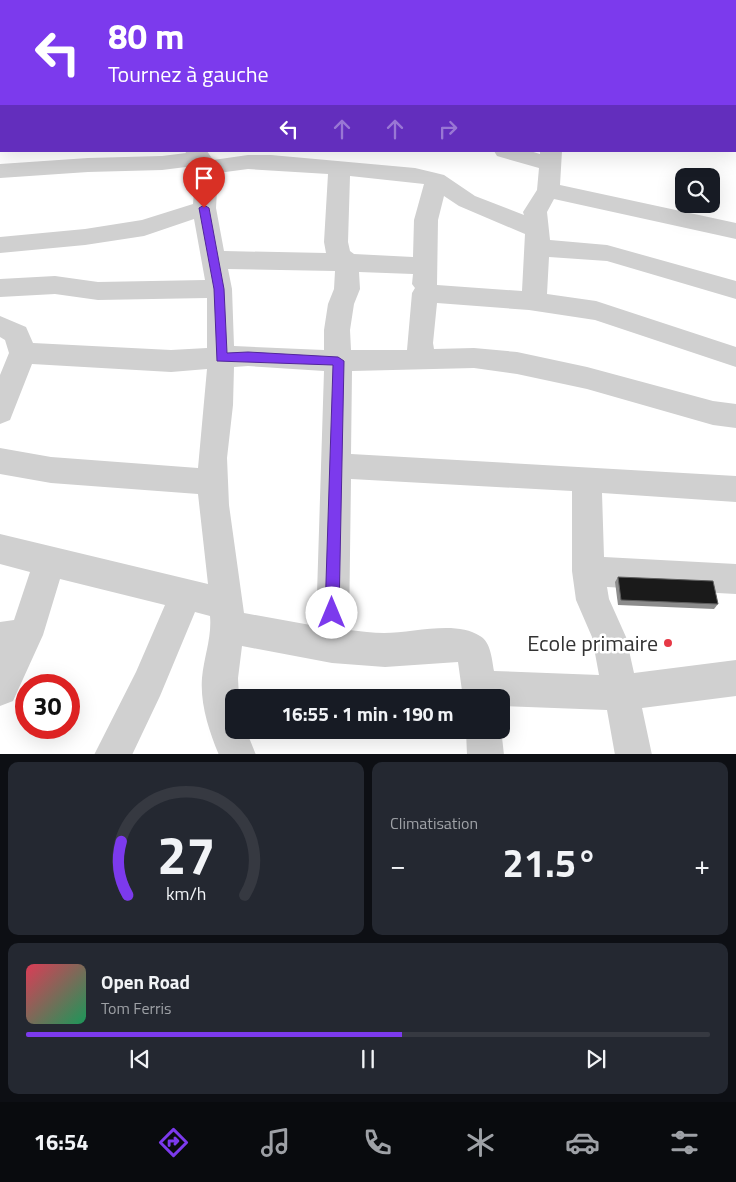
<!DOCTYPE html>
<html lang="fr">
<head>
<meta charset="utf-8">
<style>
	:root { --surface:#171b24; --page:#242831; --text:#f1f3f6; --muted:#9ea1a6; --line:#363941; --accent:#7c3aed }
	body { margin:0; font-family:"Titillium Web",sans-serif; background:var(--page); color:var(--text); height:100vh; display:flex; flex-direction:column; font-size:19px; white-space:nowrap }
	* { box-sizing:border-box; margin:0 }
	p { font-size:16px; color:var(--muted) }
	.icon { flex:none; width:28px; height:28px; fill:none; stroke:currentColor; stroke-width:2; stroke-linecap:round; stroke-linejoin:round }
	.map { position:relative; height:754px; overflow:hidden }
	.sheet { display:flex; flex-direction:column; gap:8px; padding:8px; background:#0d0f14; flex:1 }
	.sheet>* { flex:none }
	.top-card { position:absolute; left:0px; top:0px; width:736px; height:152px; box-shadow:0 5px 20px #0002; background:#7c3aed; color:#fff; overflow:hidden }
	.buttons { position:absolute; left:675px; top:168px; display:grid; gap:10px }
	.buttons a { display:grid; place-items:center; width:45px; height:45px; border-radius:10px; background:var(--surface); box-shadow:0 5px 20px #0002; font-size:25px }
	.speed { position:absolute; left:15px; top:674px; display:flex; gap:10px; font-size:25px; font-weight:700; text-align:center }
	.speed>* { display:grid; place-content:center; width:65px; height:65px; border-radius:50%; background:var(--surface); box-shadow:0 5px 20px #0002; line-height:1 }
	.speed .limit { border:8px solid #d22; background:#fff; color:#111 }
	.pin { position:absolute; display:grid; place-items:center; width:42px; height:42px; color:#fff; margin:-51px -21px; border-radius:50% 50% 50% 0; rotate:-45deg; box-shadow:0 0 5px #0007 }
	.pin .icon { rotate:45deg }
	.me { position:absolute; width:55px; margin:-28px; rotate:0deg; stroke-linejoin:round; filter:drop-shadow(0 0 4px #0008) }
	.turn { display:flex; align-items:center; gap:18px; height:105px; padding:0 25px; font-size:22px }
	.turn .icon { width:65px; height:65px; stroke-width:2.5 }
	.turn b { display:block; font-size:35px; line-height:42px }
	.lanes { display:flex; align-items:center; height:48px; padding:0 25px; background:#0003; justify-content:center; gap:25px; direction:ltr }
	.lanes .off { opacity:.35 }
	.big { font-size:38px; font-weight:700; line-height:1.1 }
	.sheet .tile { flex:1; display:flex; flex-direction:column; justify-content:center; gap:8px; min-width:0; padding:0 18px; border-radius:10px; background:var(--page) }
	.sheet .dial { align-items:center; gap:0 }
	.dial svg { height:130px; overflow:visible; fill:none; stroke:var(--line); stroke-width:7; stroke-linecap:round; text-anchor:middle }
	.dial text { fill:var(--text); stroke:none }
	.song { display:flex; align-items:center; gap:15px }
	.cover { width:60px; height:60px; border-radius:8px; background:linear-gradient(135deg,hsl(350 70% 55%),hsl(150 70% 35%)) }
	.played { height:5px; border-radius:2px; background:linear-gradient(90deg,var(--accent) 55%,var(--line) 55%) }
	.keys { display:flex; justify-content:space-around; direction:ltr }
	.heat { display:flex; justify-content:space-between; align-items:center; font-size:28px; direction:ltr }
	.sheet .tiles { flex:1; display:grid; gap:8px; grid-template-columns:1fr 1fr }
	.tile:last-child { grid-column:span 2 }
	.trip { position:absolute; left:225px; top:689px; width:285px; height:50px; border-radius:10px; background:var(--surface); box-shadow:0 5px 20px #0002; font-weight:700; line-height:50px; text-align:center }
	.tab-bar { display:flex; height:80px; justify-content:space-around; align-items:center; background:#090b0e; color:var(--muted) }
	.tab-bar .icon { width:35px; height:35px }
	.tab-bar .on { color:var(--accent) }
	.tab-bar b { font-size:22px; color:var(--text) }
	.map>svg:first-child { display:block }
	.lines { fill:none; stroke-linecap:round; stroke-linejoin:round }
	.minor { fill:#d0d0d0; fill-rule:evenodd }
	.wall { fill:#8c8c8c }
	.building { fill:#1a1a1a; stroke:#5f5f5f }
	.route { fill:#7c3aed; stroke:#51269a }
	.poi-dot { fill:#e63946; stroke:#fff; stroke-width:2 }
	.labels { text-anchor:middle; stroke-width:5; stroke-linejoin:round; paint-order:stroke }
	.near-poi-label { font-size:22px; fill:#333; stroke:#fff; text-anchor:end }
</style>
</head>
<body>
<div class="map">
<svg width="736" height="755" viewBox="0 0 736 755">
	<rect width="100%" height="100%" fill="#fff"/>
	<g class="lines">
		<g class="minor">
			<polygon points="0,0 14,0 15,1 1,1 1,5"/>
			<polygon points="108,0 127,0 128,1 109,1"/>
			<rect x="262" y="0" width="18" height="1"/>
			<rect x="480" y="0" width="18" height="1"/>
			<polygon points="547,0 565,0 566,1 548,1"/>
			<polygon points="636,0 655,0 656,1 637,1"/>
			<rect x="0" y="25" width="1" height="12"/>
			<rect x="0" y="55" width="1" height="12"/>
			<polygon points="735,69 736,69 735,90"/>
			<rect x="0" y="90" width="1" height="12"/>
			<rect x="735" y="119" width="1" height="12"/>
			<path d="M185,151H207L213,160L248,155H271L415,168L436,173L444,175L475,196L524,215L523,212L537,190L539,168L497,156L494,151H530L540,154V151H562L560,185L736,223V239L554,199L547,212L550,240L607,245L736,281V299L607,261L549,257L547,294L596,301L736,347V367L595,320L529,310L437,303L433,343L434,349L474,348L517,352L587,367L713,401L736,404V428L713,425L587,389L517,374L474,368L352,371L351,454L736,476V502L602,493L604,557L736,564V594L607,587L609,599L626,637L634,673L736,660V696L642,708L652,755H615L607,710L501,706V698H463L458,662L385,667L332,663L242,646L238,678L239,698H234V730H246L256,755H219C209,731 200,704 202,678C204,657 212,637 210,616L195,612L160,696L132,755H94L136,672L165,605L60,579L43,635L13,701L0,706V622L14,620L30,572L0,564V534L208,584L198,494L51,483L0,474V448L51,457L198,468L207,369L171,372L32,364L10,420L0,424V375L9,353L5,340L0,337V316L26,327L33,343L171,350L207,348V298L98,300L55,294L0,297V279L55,276L98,282L205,280L194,219L144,236L85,245L0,253V237L85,229L142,220L193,204L196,168L194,166L162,170L88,172L0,178V164L88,158L162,156L186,153ZM248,169L328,174L324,242L326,253L224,251L216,208L218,173ZM350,176L424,184L414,220L413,257L354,254L350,251L348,242ZM444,196L459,206L525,234L522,291L437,285L438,220ZM228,269L335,271L334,289L328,304L324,330V350L234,346L232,289ZM359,272L413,274L412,284L415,288L412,293L407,350H351L350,330L354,304L360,289ZM248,366L324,371L316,626L244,613L229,505L227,458L233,405L234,367ZM351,479L572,491V571L576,600L592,637L599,675L494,671C492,660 491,642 480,636C456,620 413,633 384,633C373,633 361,631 349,630Z"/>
			<polygon points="501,728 504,755 467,755 466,730 501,730"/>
		</g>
	</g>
	<polygon class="wall" points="618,577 718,604 714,609 618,605 615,582"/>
	<polygon class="building" points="618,577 713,581 718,604 621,600"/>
	<polygon class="route" points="204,205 209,208 224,289 227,353 248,352 338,357 344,361 339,613 337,617 332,619 327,617 325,613 333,365 217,361 214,289 199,208"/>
	<circle class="poi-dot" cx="668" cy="643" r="5"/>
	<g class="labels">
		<g class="near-poi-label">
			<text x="658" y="651">Ecole primaire</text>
		</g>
	</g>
</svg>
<div class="buttons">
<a><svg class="icon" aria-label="search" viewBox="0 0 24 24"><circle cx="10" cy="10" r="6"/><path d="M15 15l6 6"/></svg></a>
</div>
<div class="speed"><div class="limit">30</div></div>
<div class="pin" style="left:204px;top:208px;background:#d93025"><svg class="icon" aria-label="arrive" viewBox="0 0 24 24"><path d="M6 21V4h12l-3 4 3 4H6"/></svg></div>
<svg class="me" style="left:332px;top:613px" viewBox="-20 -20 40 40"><circle r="19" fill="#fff"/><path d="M0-13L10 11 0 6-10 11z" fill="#7c3aed"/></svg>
<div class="trip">16:55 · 1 min · 190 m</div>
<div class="top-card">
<div class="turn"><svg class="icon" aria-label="left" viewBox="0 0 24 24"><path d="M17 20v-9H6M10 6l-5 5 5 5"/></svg><div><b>80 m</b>Tournez à gauche</div></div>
<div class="lanes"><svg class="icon" aria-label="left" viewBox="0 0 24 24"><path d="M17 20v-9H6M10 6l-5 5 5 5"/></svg><svg class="icon off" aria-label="ahead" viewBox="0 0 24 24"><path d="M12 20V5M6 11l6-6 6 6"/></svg><svg class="icon off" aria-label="ahead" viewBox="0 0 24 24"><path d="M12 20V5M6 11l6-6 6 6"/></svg><svg class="icon off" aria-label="right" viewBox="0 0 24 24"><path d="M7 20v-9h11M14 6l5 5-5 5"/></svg></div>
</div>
</div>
<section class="sheet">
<div class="tiles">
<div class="tile dial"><svg viewBox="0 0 100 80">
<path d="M14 69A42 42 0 1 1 86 69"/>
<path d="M14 69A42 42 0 0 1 10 36" stroke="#7c3aed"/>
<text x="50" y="56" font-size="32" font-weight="700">27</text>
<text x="50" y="72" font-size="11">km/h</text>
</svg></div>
<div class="tile"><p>Climatisation</p>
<div class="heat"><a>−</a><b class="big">21.5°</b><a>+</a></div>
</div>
<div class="tile">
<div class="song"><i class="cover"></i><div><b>Open Road</b><p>Tom Ferris</p></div></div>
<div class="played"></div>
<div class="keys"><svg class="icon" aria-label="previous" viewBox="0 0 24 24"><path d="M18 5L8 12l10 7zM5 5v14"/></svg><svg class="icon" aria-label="pause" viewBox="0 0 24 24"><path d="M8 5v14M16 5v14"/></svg><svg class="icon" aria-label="next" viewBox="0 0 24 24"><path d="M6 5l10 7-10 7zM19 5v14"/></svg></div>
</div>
</div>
</section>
<nav class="tab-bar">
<b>16:54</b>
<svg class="icon on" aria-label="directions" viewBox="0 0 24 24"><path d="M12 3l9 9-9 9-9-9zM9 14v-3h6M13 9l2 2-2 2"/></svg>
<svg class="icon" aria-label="music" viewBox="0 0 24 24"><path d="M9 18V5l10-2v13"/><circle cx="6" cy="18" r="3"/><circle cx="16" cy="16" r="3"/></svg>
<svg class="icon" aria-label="phone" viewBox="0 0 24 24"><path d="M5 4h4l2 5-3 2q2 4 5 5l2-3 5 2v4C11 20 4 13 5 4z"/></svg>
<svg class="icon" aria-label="climate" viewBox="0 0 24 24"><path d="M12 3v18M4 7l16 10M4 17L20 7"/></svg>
<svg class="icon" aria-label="car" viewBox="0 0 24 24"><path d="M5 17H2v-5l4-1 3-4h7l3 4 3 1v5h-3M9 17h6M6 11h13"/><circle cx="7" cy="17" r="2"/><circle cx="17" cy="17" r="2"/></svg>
<svg class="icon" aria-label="filters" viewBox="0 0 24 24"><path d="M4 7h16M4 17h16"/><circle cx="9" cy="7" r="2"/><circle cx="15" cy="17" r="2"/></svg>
</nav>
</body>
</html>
